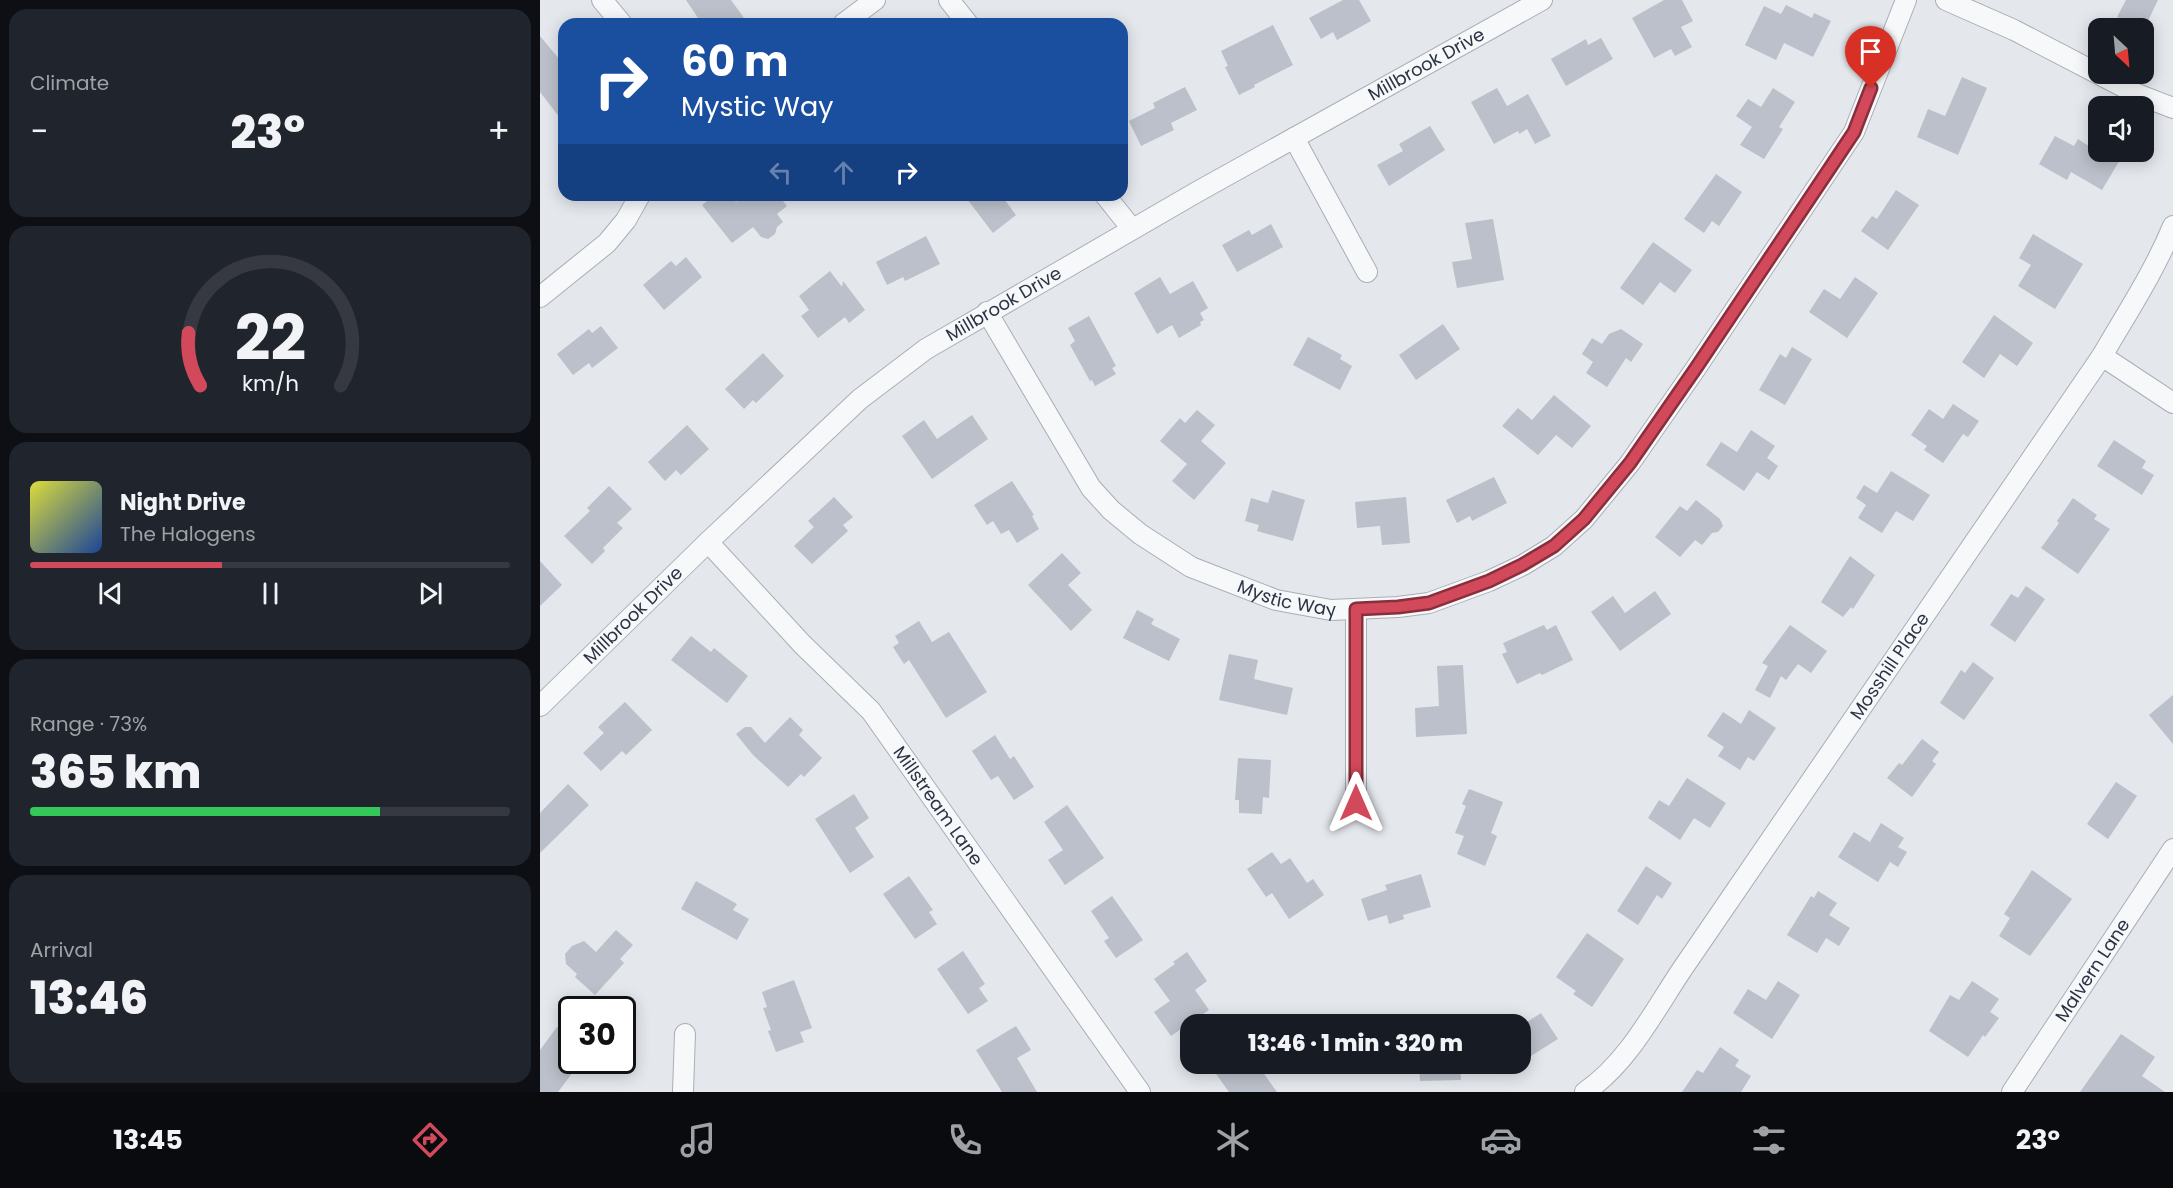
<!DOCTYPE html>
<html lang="en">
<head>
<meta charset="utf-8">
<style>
	:root { --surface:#171b24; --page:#20242c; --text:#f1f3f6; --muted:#9ea1a6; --line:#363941; --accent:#d1495b }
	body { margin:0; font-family:Poppins,sans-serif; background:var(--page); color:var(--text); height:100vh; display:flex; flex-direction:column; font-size:22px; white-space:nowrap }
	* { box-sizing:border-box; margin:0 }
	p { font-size:20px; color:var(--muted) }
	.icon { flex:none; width:33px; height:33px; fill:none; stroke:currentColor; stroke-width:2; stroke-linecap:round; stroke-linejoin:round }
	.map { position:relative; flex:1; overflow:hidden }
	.panel { display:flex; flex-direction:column; gap:9px; padding:9px; background:#0d0f14; width:540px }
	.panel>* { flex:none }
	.guide { position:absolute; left:18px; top:18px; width:570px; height:183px; border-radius:18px; box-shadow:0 3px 15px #0003; background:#1a4fa0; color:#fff; overflow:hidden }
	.needle { width:39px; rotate:154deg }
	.fabs { position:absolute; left:1548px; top:18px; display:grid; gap:12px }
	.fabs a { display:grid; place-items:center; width:66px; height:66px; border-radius:12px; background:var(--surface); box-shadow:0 3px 15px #0003; font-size:30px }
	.speed { position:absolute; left:18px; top:996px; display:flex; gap:12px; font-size:30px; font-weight:700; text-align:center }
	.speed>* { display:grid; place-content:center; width:78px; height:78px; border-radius:50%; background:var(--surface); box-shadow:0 3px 15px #0003; line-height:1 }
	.speed .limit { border:3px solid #111; border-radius:9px; background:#fff; color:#111 }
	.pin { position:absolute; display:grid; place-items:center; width:51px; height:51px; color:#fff; margin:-62px -26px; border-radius:50% 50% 50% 0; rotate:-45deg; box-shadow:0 0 6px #0007 }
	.pin .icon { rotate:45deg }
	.me { position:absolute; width:66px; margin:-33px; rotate:0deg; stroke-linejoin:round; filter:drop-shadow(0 0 4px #0008) }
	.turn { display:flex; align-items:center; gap:21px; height:126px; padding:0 24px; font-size:27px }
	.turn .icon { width:78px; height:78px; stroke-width:2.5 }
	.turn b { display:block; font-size:42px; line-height:51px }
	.lanes { display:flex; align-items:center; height:57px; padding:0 24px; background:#0003; justify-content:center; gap:30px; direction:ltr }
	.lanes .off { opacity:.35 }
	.big { font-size:45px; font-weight:800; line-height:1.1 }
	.panel .tile { flex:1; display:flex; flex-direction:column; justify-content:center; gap:9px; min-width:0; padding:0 21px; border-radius:18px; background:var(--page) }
	.panel .dial { align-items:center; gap:0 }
	.dial svg { height:156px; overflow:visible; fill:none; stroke:var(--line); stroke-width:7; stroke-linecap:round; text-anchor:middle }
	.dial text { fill:var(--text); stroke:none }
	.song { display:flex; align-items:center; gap:18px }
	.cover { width:72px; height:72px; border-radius:9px; background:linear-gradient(135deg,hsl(60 70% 55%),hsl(220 70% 35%)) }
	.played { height:6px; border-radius:3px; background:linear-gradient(90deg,var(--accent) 40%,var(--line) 40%) }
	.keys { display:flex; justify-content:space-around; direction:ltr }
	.heat { display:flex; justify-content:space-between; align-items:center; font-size:33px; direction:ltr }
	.charge { height:9px; border-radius:4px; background:linear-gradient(90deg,#34c759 73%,var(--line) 0) }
	.trip { position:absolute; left:640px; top:1014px; width:351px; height:60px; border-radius:18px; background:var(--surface); box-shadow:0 3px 15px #0003; font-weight:800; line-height:60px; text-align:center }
	.tabs { display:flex; height:96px; justify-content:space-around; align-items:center; background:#090b0e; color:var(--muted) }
	.tabs .icon { width:42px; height:42px }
	.tabs .on { color:var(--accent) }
	.tabs b { font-size:27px; color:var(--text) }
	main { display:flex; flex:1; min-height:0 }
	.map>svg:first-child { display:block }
	.building { fill:#bbc0ca }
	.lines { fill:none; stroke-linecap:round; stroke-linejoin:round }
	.minor-casing { stroke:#a9aeb7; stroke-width:22 }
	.minor { stroke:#f7f8fa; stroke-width:20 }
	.route-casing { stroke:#882f3b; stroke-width:15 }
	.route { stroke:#d1495b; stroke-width:10 }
	.labels { text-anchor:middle; stroke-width:5; stroke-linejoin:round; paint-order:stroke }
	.street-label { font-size:18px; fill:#2b3445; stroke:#f4f6f9 }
</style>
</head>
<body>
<main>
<section class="panel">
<div class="tile"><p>Climate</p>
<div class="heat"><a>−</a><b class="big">23°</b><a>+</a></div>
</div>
<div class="tile dial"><svg viewBox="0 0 100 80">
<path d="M14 69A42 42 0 1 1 86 69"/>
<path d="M14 69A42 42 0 0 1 8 42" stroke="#d1495b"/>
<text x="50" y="56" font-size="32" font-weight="700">22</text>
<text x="50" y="72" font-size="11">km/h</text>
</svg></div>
<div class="tile">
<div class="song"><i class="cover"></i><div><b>Night Drive</b><p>The Halogens</p></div></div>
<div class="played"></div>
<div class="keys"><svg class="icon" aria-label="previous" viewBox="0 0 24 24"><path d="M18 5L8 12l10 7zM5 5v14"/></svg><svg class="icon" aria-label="pause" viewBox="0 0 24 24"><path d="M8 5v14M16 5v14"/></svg><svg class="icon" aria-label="next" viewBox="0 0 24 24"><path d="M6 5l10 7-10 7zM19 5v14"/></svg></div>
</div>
<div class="tile"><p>Range · 73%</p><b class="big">365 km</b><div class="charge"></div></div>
<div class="tile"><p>Arrival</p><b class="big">13:46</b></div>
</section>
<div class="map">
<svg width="1633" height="1092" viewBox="0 0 1633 1092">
	<rect width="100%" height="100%" fill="#e4e7ec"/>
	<g class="building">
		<polygon points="146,0 191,0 204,18 195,24 162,24"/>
		<polygon points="803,0 819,0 831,21 797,40 793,32 781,39 769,18"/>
		<polygon points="1124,0 1142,0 1153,21 1141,27 1152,47 1135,56 1131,49 1114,58 1092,18"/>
		<polygon points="1586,0 1618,0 1604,29 1577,17"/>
		<polygon points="1246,5 1272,18 1274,13 1291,21 1273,57 1244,43 1236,60 1205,45 1224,6 1241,14"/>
		<polygon points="733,25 753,65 714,85 715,87 699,95 685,67 688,66 681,51"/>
		<polygon points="0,36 24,65 24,123 0,92"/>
		<polygon points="1061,38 1073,59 1026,86 1011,59 1046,39 1048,45"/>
		<polygon points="1422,77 1447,88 1418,155 1377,137 1388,109 1405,116"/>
		<polygon points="645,87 657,110 631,123 634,130 601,146 589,121 615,108 613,103"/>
		<polygon points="957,88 967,106 988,94 1011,136 995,144 987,129 979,134 978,131 954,144 931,102"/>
		<polygon points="1233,88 1255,102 1239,127 1243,129 1224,159 1200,145 1212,127 1196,116 1208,99 1221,107"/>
		<polygon points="890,126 905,150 849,186 837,165 863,151 859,144"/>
		<polygon points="1515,136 1534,146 1538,139 1558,152 1569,152 1581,158 1562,190 1531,172 1527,180 1499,164"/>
		<polygon points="1176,174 1202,192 1179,226 1172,221 1164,233 1144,219"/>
		<polygon points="1356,190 1379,205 1348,250 1321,231 1332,216 1337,219"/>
		<polygon points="175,195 190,195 196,202 205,195 238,195 247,206 237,214 243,222 237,227 235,234 228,239 221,237 213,227 192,243 162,205"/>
		<polygon points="424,195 461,195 476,215 453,233"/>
		<polygon points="953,219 964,280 917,288 912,262 932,259 925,223"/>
		<polygon points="731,224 743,247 697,272 682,245 709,230 712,235"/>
		<polygon points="1493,234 1543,264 1515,309 1478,286 1491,265 1479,258"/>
		<polygon points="386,236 400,264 365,281 363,277 347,285 336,262"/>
		<polygon points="1113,242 1152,270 1135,293 1120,282 1103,305 1080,288"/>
		<polygon points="146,257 162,277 124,310 103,285 131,261 136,266"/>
		<polygon points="290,271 302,287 303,281 325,310 309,323 305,317 278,338 261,316 269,310 259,296"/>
		<polygon points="620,277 630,294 653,281 668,308 660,313 664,320 660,322 661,325 639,338 632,325 617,334 594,293"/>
		<polygon points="1315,277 1338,293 1307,338 1269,312 1284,289 1300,299"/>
		<polygon points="1454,315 1493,343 1477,366 1460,354 1444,378 1422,362"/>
		<polygon points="549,316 576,366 572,368 576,374 555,386 552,380 550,381 530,345 535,341 528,328"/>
		<polygon points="903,324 920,349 876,380 859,355"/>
		<polygon points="61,326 78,348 52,368 49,363 33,375 17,354 49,329 52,333"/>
		<polygon points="1081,329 1103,344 1091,362 1086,358 1067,387 1046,373 1053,362 1042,354 1052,338 1062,344 1069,334"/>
		<polygon points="768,337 802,355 800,359 812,366 800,390 753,365"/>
		<polygon points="1252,347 1272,359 1245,405 1219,390 1240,354 1246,358"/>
		<polygon points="223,353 244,376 216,403 213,400 204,409 185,389"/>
		<polygon points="1014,395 1051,426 1032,448 1016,435 998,455 962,426 978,408 992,420"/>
		<polygon points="1413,404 1439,421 1428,437 1423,434 1403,463 1384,450 1387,446 1371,435 1389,409 1403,419"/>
		<polygon points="657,410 675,425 661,441 686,463 654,500 632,481 647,464 620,441 640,418 645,423"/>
		<polygon points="432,415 448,439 392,479 362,436 384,420 397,439"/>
		<polygon points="147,425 169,449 141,475 136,470 125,481 108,462"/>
		<polygon points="1211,430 1235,446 1227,458 1238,466 1229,480 1217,472 1204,491 1166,465 1181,442 1197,452"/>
		<polygon points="1574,440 1606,461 1602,468 1614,475 1602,495 1557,466"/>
		<polygon points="1351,471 1390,495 1373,521 1356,511 1342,533 1318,518 1326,505 1316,498 1324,485 1337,493"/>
		<polygon points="954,477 967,503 932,521 930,516 917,523 906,500"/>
		<polygon points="472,481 494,515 492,516 499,529 477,543 469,530 461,534 453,521 447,525 434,505"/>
		<polygon points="69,486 92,509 77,523 83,528 63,548 65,551 52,564 24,536 50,511 47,508"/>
		<polygon points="732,490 765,500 753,541 717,531 719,525 705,521 711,498 728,503"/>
		<polygon points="294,497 313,517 303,525 308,531 272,564 254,546 274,527 268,521"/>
		<polygon points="866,497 870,543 842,545 840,526 817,528 815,502"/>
		<polygon points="1533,498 1557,515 1554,519 1570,529 1538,574 1501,548 1519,523 1517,521"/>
		<polygon points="1156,500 1180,519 1183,526 1178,532 1172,533 1162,545 1155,540 1140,557 1115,537 1140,506 1147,511"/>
		<polygon points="522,553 541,573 528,585 552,610 531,631 488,585"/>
		<polygon points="1310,556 1335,575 1313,609 1311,607 1303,617 1281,602"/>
		<polygon points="0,561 22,585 0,606"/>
		<polygon points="1486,586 1505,599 1475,642 1450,625 1471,594 1478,598"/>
		<polygon points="1115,591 1131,614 1080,651 1051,612 1073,596 1085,613"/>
		<polygon points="597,610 614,619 611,624 640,639 629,661 583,638"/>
		<polygon points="379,621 392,642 409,632 447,692 406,718 369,660 364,664 353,647 359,643 355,636"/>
		<polygon points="1004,625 1007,630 1016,625 1033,660 1002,675 1000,673 977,684 962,654 967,652 963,643"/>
		<polygon points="1250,625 1287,651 1271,673 1258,664 1246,680 1241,676 1230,698 1215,690 1228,666 1222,663"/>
		<polygon points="151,636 171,652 174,648 208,676 187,703 131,660"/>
		<polygon points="689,654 718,660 714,679 753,688 747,715 679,700"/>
		<polygon points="1433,662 1454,678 1424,720 1400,703 1421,670 1425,673"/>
		<polygon points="923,665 927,734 876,737 875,708 899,706 897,666"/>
		<polygon points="1633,695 1633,744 1609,715"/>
		<polygon points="85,702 112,730 86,755 82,751 61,771 43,753 64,733 58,727"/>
		<polygon points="1209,710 1236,728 1214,761 1208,757 1200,770 1178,756 1184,747 1167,736 1183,712 1201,724"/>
		<polygon points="250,717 263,730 259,735 282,758 264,777 261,774 248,787 213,755 196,734 205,727 211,727 225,743"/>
		<polygon points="455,735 470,759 474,756 494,787 474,800 458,776 451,780 432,751"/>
		<polygon points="1382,739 1399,752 1392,761 1396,764 1372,797 1347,778 1359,763 1362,765"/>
		<polygon points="698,758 731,760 729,798 723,797 722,814 699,813 699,800 695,800"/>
		<polygon points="1147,778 1186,803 1170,828 1154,818 1140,840 1108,818 1119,800 1129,806"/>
		<polygon points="1576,782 1597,796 1568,839 1547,824"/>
		<polygon points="28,784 49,805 0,853 0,813"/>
		<polygon points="929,789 963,802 951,833 957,836 945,866 917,854 924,836 915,833 926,806 922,804"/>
		<polygon points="314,794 329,818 315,828 334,857 310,873 275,819"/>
		<polygon points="527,805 564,858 525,885 508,860 523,850 504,822"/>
		<polygon points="1341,823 1364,838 1358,847 1367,852 1358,867 1350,862 1338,882 1298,857 1314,832 1330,842"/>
		<polygon points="732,852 741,864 750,858 767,883 773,879 784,895 749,919 732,893 726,897 707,869"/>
		<polygon points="1106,866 1132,883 1122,899 1117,895 1098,925 1077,911"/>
		<polygon points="1492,870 1532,899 1490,956 1459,936 1470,918 1464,914"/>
		<polygon points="881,874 891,907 863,915 864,919 849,924 847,915 828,921 821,899 847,890 845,885"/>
		<polygon points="369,876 393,910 389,912 397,924 375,939 343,894"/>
		<polygon points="156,881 197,904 193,910 209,919 197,940 141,909"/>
		<polygon points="1278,891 1297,903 1289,915 1310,928 1299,946 1286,938 1277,953 1247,935 1271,896 1274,898"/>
		<polygon points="572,896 603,940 576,958 564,941 569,938 551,911"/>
		<polygon points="76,930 93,945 80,959 84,963 55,995 35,977 37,974 26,964 25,954 32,946 44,941 56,952"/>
		<polygon points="1047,933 1084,959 1052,1007 1033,994 1036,991 1016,977"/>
		<polygon points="423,951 445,984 439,988 448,1001 428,1014 397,969"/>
		<polygon points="647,952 667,981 655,990 669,1010 631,1036 614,1012 630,1001 614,979 635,964 633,962"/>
		<polygon points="254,980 272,1028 260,1032 264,1042 236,1052 228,1031 231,1030 223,1008 227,1007 222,992"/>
		<polygon points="1238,981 1260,995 1232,1039 1193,1013 1208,989 1226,1000"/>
		<polygon points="1432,981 1459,999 1450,1012 1459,1018 1445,1037 1443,1035 1428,1057 1389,1031 1410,995 1419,1000"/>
		<polygon points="1001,1013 1018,1039 981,1062 981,1026"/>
		<polygon points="476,1026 491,1050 477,1058 497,1092 462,1092 436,1050"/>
		<polygon points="17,1027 32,1038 32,1060 42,1060 18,1092 0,1092 0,1050"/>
		<polygon points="1581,1034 1615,1057 1602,1076 1625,1092 1540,1092"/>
		<polygon points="1180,1047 1199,1060 1195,1066 1211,1076 1201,1092 1142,1092 1157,1070 1163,1073"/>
		<polygon points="669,1064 717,1064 737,1092 689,1092"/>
		<polygon points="879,1064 920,1064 921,1080 880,1081"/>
	</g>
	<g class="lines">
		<g class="minor-casing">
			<g id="minor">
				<polyline points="62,0 82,24"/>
				<polyline points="409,0 428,24"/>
				<polyline points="1406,0 1474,30 1597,94 1633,108"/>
				<polyline points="303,24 335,0"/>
				<polyline points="754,138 827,272"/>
				<polyline points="565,195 592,229"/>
				<polyline points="0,297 67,243 86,220 100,195"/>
				<path id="s1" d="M447,312L551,488L571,510L600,534L651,567L736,600L791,610L858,607L889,603L949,581L983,565L1014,546L1044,519L1090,463L1156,368L1314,132L1366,0"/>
				<polyline points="1562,356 1633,403"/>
				<path id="s2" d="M168,542L262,644L331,711L600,1092"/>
				<polyline points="816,609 816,803"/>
				<path id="s3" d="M0,706L168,542L320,399L386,349L657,192L1002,0"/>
				<polyline points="143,1091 145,1034"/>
				<path id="s4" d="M1045,1092C1088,1063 1114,1011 1143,968L1562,356C1587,313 1614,272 1633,226"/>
				<path id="s5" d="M1472,1092L1633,849"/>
			</g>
		</g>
		<use href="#minor" class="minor"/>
	</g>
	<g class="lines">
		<g class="route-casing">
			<polyline id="route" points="816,803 816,609 858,607 889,603 949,581 982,565 1014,546 1044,519 1090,463 1156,368 1288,171 1314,132 1331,88"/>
		</g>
		<use href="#route" class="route"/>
	</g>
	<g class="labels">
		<g class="street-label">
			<text dy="6" stroke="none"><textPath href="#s3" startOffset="1102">Millbrook Drive</textPath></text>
			<text dy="6" stroke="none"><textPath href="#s3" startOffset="616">Millbrook Drive</textPath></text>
			<text dy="6" stroke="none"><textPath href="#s1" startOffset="434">Mystic Way</textPath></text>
			<text dy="6" stroke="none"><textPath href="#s3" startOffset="130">Millbrook Drive</textPath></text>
			<text dy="6" stroke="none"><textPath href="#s4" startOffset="525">Mosshill Place</textPath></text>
			<text dy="6" stroke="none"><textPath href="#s2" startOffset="351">Millstream Lane</textPath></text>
			<text dy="6" stroke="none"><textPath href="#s5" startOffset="146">Malvern Lane</textPath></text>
		</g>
	</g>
</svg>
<div class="fabs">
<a><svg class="needle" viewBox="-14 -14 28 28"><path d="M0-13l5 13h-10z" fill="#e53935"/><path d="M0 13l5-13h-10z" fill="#9ea1a6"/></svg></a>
<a><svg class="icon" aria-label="sound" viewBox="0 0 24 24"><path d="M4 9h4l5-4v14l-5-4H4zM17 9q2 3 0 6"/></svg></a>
</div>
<div class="speed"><div class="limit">30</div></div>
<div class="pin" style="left:1331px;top:88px;background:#d93025"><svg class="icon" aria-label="arrive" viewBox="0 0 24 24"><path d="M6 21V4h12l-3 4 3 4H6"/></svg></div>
<svg class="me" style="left:816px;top:803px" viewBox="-20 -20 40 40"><path d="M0-17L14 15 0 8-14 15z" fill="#d1495b" stroke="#fff" stroke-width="4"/></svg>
<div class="trip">13:46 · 1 min · 320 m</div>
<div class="guide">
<div class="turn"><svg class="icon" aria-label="right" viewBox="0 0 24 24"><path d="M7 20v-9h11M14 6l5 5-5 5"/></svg><div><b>60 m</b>Mystic Way</div></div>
<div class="lanes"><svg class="icon off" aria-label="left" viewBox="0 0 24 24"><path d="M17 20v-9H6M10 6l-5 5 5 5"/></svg><svg class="icon off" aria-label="ahead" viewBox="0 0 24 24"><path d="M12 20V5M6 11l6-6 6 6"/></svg><svg class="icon" aria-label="right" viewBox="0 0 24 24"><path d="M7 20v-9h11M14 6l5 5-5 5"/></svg></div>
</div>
</div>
</main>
<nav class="tabs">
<b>13:45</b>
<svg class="icon on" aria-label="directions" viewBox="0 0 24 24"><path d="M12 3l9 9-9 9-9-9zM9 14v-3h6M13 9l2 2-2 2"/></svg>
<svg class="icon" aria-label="music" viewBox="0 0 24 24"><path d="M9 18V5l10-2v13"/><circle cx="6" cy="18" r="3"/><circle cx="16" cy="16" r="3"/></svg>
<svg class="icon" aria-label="phone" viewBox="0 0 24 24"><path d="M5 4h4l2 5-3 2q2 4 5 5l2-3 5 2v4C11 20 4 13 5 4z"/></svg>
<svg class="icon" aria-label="climate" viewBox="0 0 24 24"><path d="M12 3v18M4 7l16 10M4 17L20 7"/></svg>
<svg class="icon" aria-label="car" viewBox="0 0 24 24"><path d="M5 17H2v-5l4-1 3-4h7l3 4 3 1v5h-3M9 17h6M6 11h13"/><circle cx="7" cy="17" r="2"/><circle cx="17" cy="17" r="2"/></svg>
<svg class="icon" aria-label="filters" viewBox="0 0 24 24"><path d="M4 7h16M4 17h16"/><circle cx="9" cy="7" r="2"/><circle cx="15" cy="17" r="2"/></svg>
<b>23°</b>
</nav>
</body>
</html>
